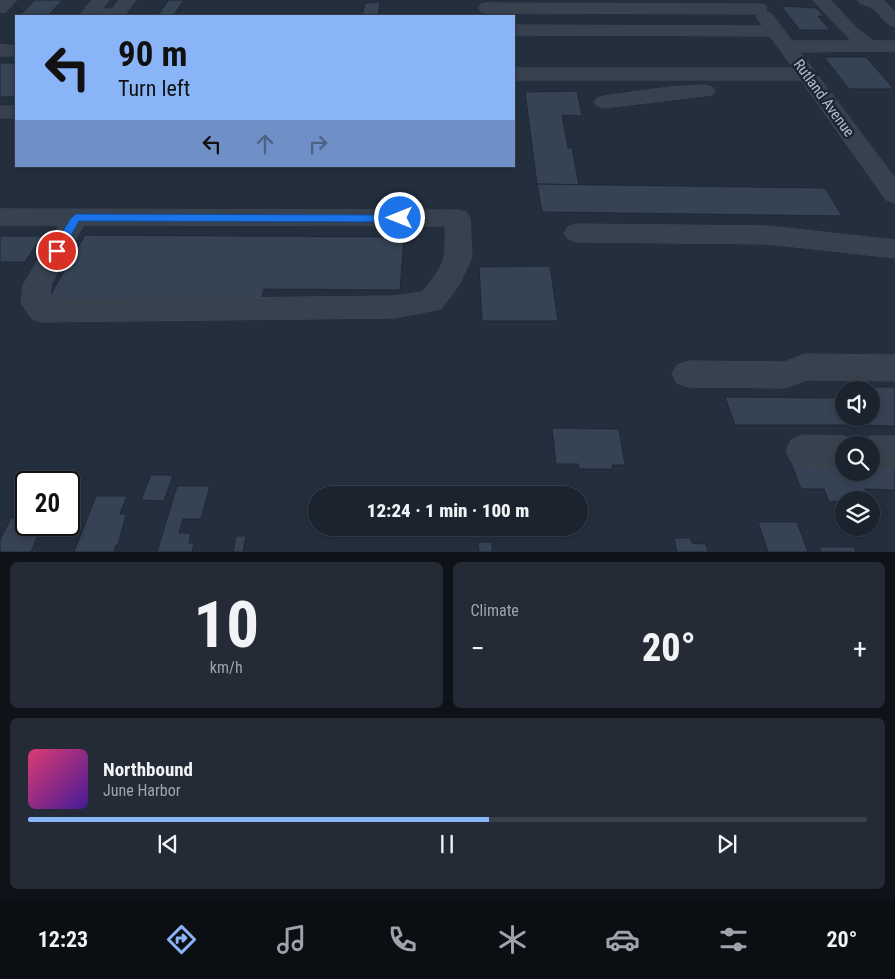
<!DOCTYPE html>
<html lang="en">
<head>
<meta charset="utf-8">
<style>
	:root { --surface:#1b232e; --page:#242b36; --text:#f1f3f6; --muted:#a0a4aa; --line:#39404a; --accent:#8ab4f8 }
	body { margin:0; font-family:"Roboto Condensed",sans-serif; background:var(--page); color:var(--text); height:100vh; display:flex; flex-direction:column; font-size:19px; white-space:nowrap }
	* { box-sizing:border-box; margin:0 }
	p { font-size:16px; color:var(--muted) }
	.icon { flex:none; width:28px; height:28px; fill:none; stroke:currentColor; stroke-width:2; stroke-linecap:round; stroke-linejoin:round }
	.map { position:relative; height:552px; overflow:hidden }
	.side { display:flex; flex-direction:column; gap:10px; padding:10px; background:#0f1319; flex:1 }
	.side>* { flex:none }
	.guide { position:absolute; left:15px; top:15px; width:500px; height:152px; border-radius:0px; box-shadow:0 2px 8px #0003,0 0 0 1px var(--line); background:#8ab4f8; color:#111; overflow:hidden }
	.tools { position:absolute; left:835px; top:381px; display:grid; gap:10px }
	.tools a { display:grid; place-items:center; width:45px; height:45px; border-radius:50%; background:var(--surface); box-shadow:0 2px 8px #0003,0 0 0 1px var(--line); font-size:25px }
	.speed { position:absolute; left:15px; top:471px; display:flex; gap:10px; font-size:25px; font-weight:700; text-align:center }
	.speed>* { display:grid; place-content:center; width:65px; height:65px; border-radius:50%; background:var(--surface); box-shadow:0 2px 8px #0003,0 0 0 1px var(--line); line-height:1 }
	.speed .limit { border:2px solid #111; border-radius:8px; background:#fff; color:#111 }
	.pin { position:absolute; display:grid; place-items:center; width:42px; height:42px; color:#fff; margin:-21px; border:2px solid #fff; border-radius:50%; box-shadow:0 1px 5px #0007 }
	.me { position:absolute; width:55px; margin:-28px; rotate:270deg; stroke-linejoin:round; filter:drop-shadow(0 0 4px #0008) }
	.turn { display:flex; align-items:center; gap:18px; height:105px; padding:0 20px; font-size:22px }
	.turn .icon { width:65px; height:65px; stroke-width:2.5 }
	.turn b { display:block; font-size:35px; line-height:42px }
	.lanes { display:flex; align-items:center; height:48px; padding:0 20px; background:#0003; justify-content:center; gap:25px; direction:ltr }
	.lanes .off { opacity:.35 }
	.big { font-size:38px; font-weight:800; line-height:1.1 }
	.side .tile { flex:1; display:flex; flex-direction:column; justify-content:center; gap:8px; min-width:0; padding:0 18px; border-radius:8px; background:var(--page) }
	.side .dial { align-items:center; gap:0 }
	.dial b { font-size:65px; line-height:1 }
	.song { display:flex; align-items:center; gap:15px }
	.cover { width:60px; height:60px; border-radius:8px; background:linear-gradient(135deg,hsl(340 70% 55%),hsl(260 70% 35%)) }
	.played { height:5px; border-radius:2px; background:linear-gradient(90deg,var(--accent) 55%,var(--line) 55%) }
	.keys { display:flex; justify-content:space-around; direction:ltr }
	.heat { display:flex; justify-content:space-between; align-items:center; font-size:28px; direction:ltr }
	.side .tiles { flex:1; display:grid; gap:10px; grid-template-columns:1fr 1fr }
	.tile:last-child { grid-column:span 2 }
	.trip { position:absolute; left:308px; top:486px; width:280px; height:50px; border-radius:25px; background:var(--surface); box-shadow:0 2px 8px #0003,0 0 0 1px var(--line); font-weight:800; line-height:50px; text-align:center }
	.dock { display:flex; height:80px; justify-content:space-around; align-items:center; background:#0b0e12; color:var(--muted) }
	.dock .icon { width:35px; height:35px }
	.dock .active { color:var(--accent) }
	.dock b { font-size:22px; color:var(--text) }
	.map>svg:first-child { display:block }
	.building { fill:#364354; stroke:#1f2835 }
	.lines { fill:none; stroke-linecap:round; stroke-linejoin:round }
	.minor-casing { stroke:#414a57; stroke-width:1 }
	.minor { fill:#38414e; fill-rule:evenodd }
	.route { fill:#1a73e8; stroke:#114b97 }
	.labels { text-anchor:middle; stroke-width:5; stroke-linejoin:round; paint-order:stroke }
	.far-street-label { font-size:15px; fill:#b4bcc9; stroke:#1d2633 }
</style>
</head>
<body>
<div class="map">
<svg width="895" height="552" viewBox="0 0 895 552">
	<rect width="100%" height="100%" fill="#242f3e"/>
	<g class="building">
		<polygon points="35,0 63,0 47,16 19,16"/>
		<polygon points="169,0 184,0 173,16 157,16"/>
		<polygon points="380,2 378,16 362,16 365,3"/>
		<polygon points="781,6 816,8 824,16 818,16 830,30 800,30"/>
		<polygon points="824,57 866,57 894,89 849,89"/>
		<rect x="0" y="63" width="16" height="34"/>
		<polygon points="577,91 582,116 562,115 568,148 572,148 579,185 537,184 525,92"/>
		<polygon points="537,184 825,188 842,216 542,212"/>
		<polygon points="85,235 404,237 400,290 264,289 259,308 44,306"/>
		<polygon points="0,236 42,236 25,262 0,262"/>
		<polygon points="550,266 558,321 482,321 479,267"/>
		<polygon points="851,387 895,387 895,426 854,425 850,418 871,418 871,390 853,390"/>
		<polygon points="725,397 839,398 844,407 844,418 849,418 853,425 735,425"/>
		<polygon points="552,428 619,429 625,465 612,465 613,469 579,469 578,464 556,464"/>
		<polygon points="790,460 844,460 844,472 871,472 871,460 895,461 895,490 865,489 870,500 829,502 824,489 801,489"/>
		<polygon points="151,475 173,475 164,501 141,500"/>
		<polygon points="177,486 210,486 201,519 183,519 179,533 191,533 189,543 194,543 192,552 157,552"/>
		<polygon points="96,496 127,496 120,514 126,514 118,545 116,545 114,552 74,552"/>
		<polygon points="11,518 26,518 26,525 42,525 31,552 0,552 0,540"/>
		<polygon points="758,522 797,522 808,552 768,552"/>
		<polygon points="236,536 246,536 243,552 233,552"/>
		<polygon points="674,538 690,538 692,543 706,544 708,552 677,552"/>
		<polygon points="478,542 492,542 492,552 479,552"/>
		<polygon points="819,547 854,547 856,552 821,552"/>
	</g>
	<g class="lines">
		<g class="minor-casing">
			<g id="minor">
				<polygon points="0,0 17,0 6,12 0,13"/>
				<polygon points="92,0 109,0 102,9 112,9 119,0 136,0 124,16 82,16 81,14"/>
				<polygon points="813,0 830,0 858,29 873,41 895,41 895,51 800,52 895,178 895,203 886,200 801,80 514,80 514,68 793,68 770,36 514,35 514,25 763,26 756,17 758,14 487,13 481,12 479,8 481,4 487,3 759,4 765,5 767,9 765,12 771,13 792,41 851,41"/>
				<path d="M857,0H883L895,12V27C884,24 881,14 872,8C866,4 861,6 857,0Z"/>
				<polygon points="0,44 16,46 16,56 0,56"/>
				<polygon points="705,85 712,87 715,91 712,95 604,108 597,106 594,102 597,98 604,96 669,87"/>
				<rect x="0" y="106" width="16" height="12"/>
				<path d="M0,209L457,210L466,212L470,218L472,257L459,285L441,309L395,318L42,322L32,319L21,303L23,285L59,225H0ZM84,225L445,226C446,262 445,264 422,292L395,296L50,300L51,285Z"/>
				<polygon points="577,224 768,226 895,240 895,258 768,244 577,242 568,239 564,233 568,227"/>
				<polygon points="805,354 895,355 895,381 807,380 785,388 688,387 677,383 672,374 677,365 688,361 784,362"/>
				<polygon points="803,435 844,436 856,441 858,444 859,441 871,436 895,436 895,468 871,468 871,445 844,445 844,468 803,467 791,462 786,451 791,440"/>
			</g>
		</g>
		<use href="#minor" class="minor"/>
	</g>
	<polygon class="route" points="76,214 400,215 405,218 400,222 79,221 61,254 53,254 51,251 71,218"/>
	<g class="labels">
		<g class="far-street-label">
			<text transform="translate(824 98) rotate(54)" y="5">Rutland Avenue</text>
		</g>
	</g>
</svg>
<div class="tools">
<a><svg class="icon" aria-label="sound" viewBox="0 0 24 24"><path d="M4 9h4l5-4v14l-5-4H4zM17 9q2 3 0 6"/></svg></a>
<a><svg class="icon" aria-label="search" viewBox="0 0 24 24"><circle cx="10" cy="10" r="6"/><path d="M15 15l6 6"/></svg></a>
<a><svg class="icon" aria-label="layers" viewBox="0 0 24 24"><path d="M12 4l9 5-9 5-9-5zM3 14l9 5 9-5"/></svg></a>
</div>
<div class="speed"><div class="limit">20</div></div>
<div class="pin" style="left:57px;top:251px;background:#d93025"><svg class="icon" aria-label="arrive" viewBox="0 0 24 24"><path d="M6 21V4h12l-3 4 3 4H6"/></svg></div>
<svg class="me" style="left:400px;top:218px" viewBox="-20 -20 40 40"><circle r="17" fill="#1a73e8" stroke="#fff" stroke-width="3"/><path d="M0-11L8 9 0 5-8 9z" fill="#fff"/></svg>
<div class="trip">12:24 · 1 min · 100 m</div>
<div class="guide">
<div class="turn"><svg class="icon" aria-label="left" viewBox="0 0 24 24"><path d="M17 20v-9H6M10 6l-5 5 5 5"/></svg><div><b>90 m</b>Turn left</div></div>
<div class="lanes"><svg class="icon" aria-label="left" viewBox="0 0 24 24"><path d="M17 20v-9H6M10 6l-5 5 5 5"/></svg><svg class="icon off" aria-label="ahead" viewBox="0 0 24 24"><path d="M12 20V5M6 11l6-6 6 6"/></svg><svg class="icon off" aria-label="right" viewBox="0 0 24 24"><path d="M7 20v-9h11M14 6l5 5-5 5"/></svg></div>
</div>
</div>
<section class="side">
<div class="tiles">
<div class="tile dial"><b>10</b><p>km/h</p></div>
<div class="tile"><p>Climate</p>
<div class="heat"><a>−</a><b class="big">20°</b><a>+</a></div>
</div>
<div class="tile">
<div class="song"><i class="cover"></i><div><b>Northbound</b><p>June Harbor</p></div></div>
<div class="played"></div>
<div class="keys"><svg class="icon" aria-label="previous" viewBox="0 0 24 24"><path d="M18 5L8 12l10 7zM5 5v14"/></svg><svg class="icon" aria-label="pause" viewBox="0 0 24 24"><path d="M8 5v14M16 5v14"/></svg><svg class="icon" aria-label="next" viewBox="0 0 24 24"><path d="M6 5l10 7-10 7zM19 5v14"/></svg></div>
</div>
</div>
</section>
<nav class="dock">
<b>12:23</b>
<svg class="icon active" aria-label="directions" viewBox="0 0 24 24"><path d="M12 3l9 9-9 9-9-9zM9 14v-3h6M13 9l2 2-2 2"/></svg>
<svg class="icon" aria-label="music" viewBox="0 0 24 24"><path d="M9 18V5l10-2v13"/><circle cx="6" cy="18" r="3"/><circle cx="16" cy="16" r="3"/></svg>
<svg class="icon" aria-label="phone" viewBox="0 0 24 24"><path d="M5 4h4l2 5-3 2q2 4 5 5l2-3 5 2v4C11 20 4 13 5 4z"/></svg>
<svg class="icon" aria-label="climate" viewBox="0 0 24 24"><path d="M12 3v18M4 7l16 10M4 17L20 7"/></svg>
<svg class="icon" aria-label="car" viewBox="0 0 24 24"><path d="M5 17H2v-5l4-1 3-4h7l3 4 3 1v5h-3M9 17h6M6 11h13"/><circle cx="7" cy="17" r="2"/><circle cx="17" cy="17" r="2"/></svg>
<svg class="icon" aria-label="filters" viewBox="0 0 24 24"><path d="M4 7h16M4 17h16"/><circle cx="9" cy="7" r="2"/><circle cx="15" cy="17" r="2"/></svg>
<b>20°</b>
</nav>
</body>
</html>
